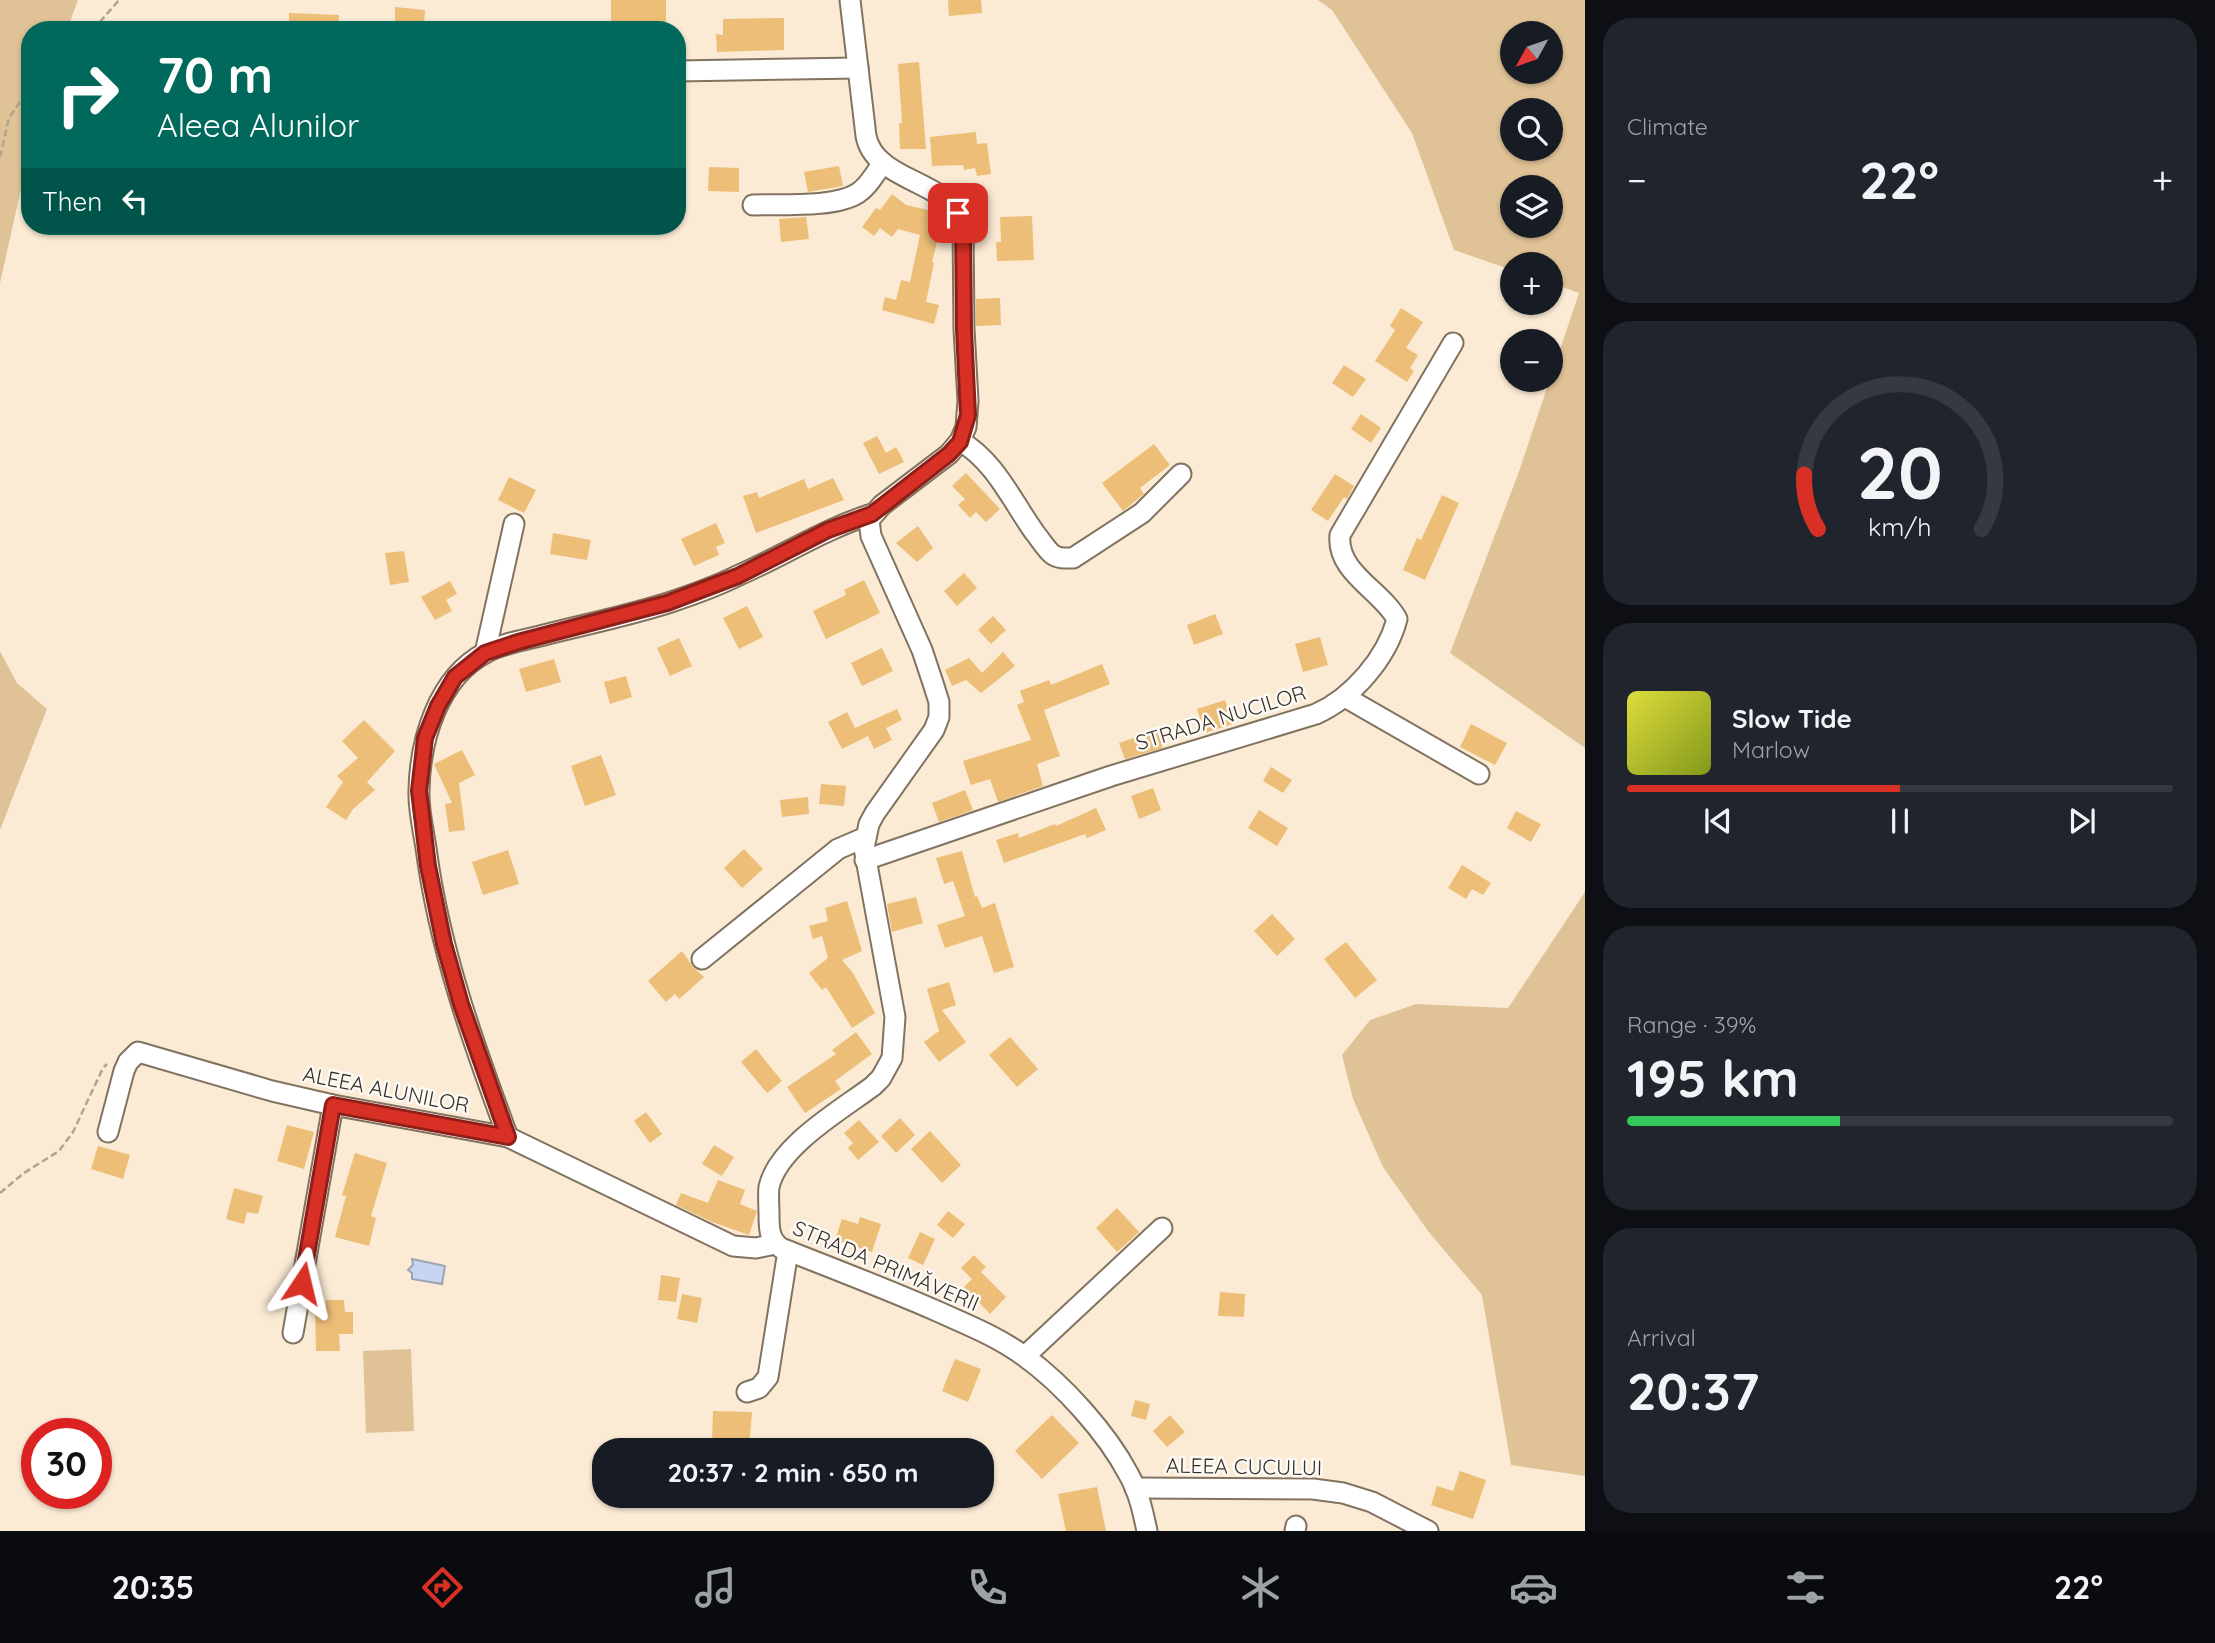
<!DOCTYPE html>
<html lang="en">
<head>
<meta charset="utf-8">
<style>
	:root { --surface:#171b24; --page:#20242c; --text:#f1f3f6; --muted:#9ea1a6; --line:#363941; --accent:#d93025 }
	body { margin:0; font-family:Quicksand,sans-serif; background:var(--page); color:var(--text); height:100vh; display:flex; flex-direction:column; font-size:26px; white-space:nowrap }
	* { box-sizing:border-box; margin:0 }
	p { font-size:23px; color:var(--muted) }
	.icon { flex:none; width:38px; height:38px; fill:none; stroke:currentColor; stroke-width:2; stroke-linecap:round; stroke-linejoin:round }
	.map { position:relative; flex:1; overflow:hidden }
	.sheet { display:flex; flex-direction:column; gap:18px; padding:18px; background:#0d0f14; width:630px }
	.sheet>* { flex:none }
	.top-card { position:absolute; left:21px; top:21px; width:665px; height:214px; border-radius:28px; box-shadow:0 2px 5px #0004; background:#00695c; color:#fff; overflow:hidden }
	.needle { width:46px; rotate:230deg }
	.fabs { position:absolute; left:1500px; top:21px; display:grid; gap:14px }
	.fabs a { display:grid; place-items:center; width:63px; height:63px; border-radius:50%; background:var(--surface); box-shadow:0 2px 5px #0004; font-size:35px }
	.speed { position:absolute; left:21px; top:1418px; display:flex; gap:14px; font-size:35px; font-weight:700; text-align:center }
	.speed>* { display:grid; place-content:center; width:91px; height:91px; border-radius:50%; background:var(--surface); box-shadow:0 2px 5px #0004; line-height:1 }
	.speed .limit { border:10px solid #d22; background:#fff; color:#111 }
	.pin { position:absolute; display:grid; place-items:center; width:60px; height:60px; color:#fff; margin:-30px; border-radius:14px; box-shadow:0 4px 10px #0006 }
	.me { position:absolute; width:77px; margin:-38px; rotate:10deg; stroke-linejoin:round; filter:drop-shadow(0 0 5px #0008) }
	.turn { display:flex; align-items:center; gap:24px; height:147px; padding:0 21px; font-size:32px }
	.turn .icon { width:91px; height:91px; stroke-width:2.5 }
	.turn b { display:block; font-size:49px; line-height:60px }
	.then { display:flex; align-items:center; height:66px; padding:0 21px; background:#0003; gap:14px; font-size:26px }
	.big { font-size:52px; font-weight:800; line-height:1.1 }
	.sheet .widget { flex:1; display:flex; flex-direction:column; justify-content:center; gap:10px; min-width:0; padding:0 24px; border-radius:28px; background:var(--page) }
	.sheet .dial { align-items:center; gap:0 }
	.dial svg { height:182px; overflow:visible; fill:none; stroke:var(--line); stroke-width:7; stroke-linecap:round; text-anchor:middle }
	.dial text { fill:var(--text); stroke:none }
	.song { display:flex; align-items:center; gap:21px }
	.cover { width:84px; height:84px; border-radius:10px; background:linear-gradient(135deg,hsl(60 70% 55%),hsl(70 70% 35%)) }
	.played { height:7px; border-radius:4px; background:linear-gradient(90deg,var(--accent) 50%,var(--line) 50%) }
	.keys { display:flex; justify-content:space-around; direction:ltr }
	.heat { display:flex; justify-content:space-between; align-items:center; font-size:38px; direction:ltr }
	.charge { height:10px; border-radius:5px; background:linear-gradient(90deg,#34c759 39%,var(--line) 0) }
	.trip { position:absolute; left:592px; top:1438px; width:402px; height:70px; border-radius:28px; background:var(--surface); box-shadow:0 2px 5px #0004; font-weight:800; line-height:70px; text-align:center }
	.tab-bar { display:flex; height:112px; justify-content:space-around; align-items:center; background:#090b0e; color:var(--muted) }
	.tab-bar .icon { width:49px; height:49px }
	.tab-bar .current { color:var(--accent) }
	.tab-bar b { font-size:32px; color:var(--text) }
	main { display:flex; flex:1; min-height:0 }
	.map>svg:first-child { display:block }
	.green { fill:#e0c297; fill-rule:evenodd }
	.water { fill:#c8d5f1; stroke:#9ca4b4; stroke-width:2 }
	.building { fill:#edbe77 }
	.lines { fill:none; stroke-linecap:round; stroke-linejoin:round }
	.minor-casing { stroke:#817360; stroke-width:23 }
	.path { stroke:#afa392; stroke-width:2.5; stroke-dasharray:7 3.5; stroke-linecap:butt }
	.minor { stroke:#fff; stroke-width:19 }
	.route-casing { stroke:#8d1f18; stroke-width:18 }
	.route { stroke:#d93025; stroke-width:12 }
	.labels { text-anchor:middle; stroke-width:5; stroke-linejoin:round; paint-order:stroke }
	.street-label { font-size:21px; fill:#353027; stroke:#fdfaf6 }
</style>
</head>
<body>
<main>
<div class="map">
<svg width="1585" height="1531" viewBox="0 0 1585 1531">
	<rect width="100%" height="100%" fill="#fbebd5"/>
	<g class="green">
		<polygon points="0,0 78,0 67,30 30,30 30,149 0,283"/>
		<path d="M1318,0H1585V748L1450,653L1517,477L1579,293L1551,283L1550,264H1512V270L1454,250L1412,133L1332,10ZM1550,33V72H1512V33ZM1550,110V149H1512V110ZM1550,187V226H1512V187Z"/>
		<polygon points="0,651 17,683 47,709 0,830"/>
		<polygon points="1585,892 1585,1476 1511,1465 1482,1295 1428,1231 1383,1167 1353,1099 1342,1055 1370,1020 1416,1004 1508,1008"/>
		<polygon points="411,1349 414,1431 366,1433 363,1351"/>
	</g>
	<polygon class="water" points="412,1259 445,1266 442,1284 412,1279 412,1273 408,1270 413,1265"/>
	<g class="building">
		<rect x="611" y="0" width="55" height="30"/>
		<polygon points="948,0 981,0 982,13 949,16"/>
		<polygon points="395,7 425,10 424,24 417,29 395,26"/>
		<polygon points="289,13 339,15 338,30 289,30"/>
		<polygon points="784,18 784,50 717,52 716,34 723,35 723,19"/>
		<polygon points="919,62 926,149 900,149 899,123 902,123 898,64"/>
		<polygon points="976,132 977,144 987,143 991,174 977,176 975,168 964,170 963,165 932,166 930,137"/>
		<polygon points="839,166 843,186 808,192 804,172"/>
		<polygon points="709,167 739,168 739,192 708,191"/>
		<polygon points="892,194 906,205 933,211 930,220 942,223 932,262 934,263 926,302 939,305 934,324 882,310 885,297 896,300 901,280 910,282 920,235 898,229 892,237 880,228 874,236 862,227 876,208 880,210"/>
		<polygon points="1032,216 1034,260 997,261 996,242 1001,242 1000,217"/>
		<polygon points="806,217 809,239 781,242 779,219"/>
		<polygon points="1000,298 1001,325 976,326 976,299"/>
		<polygon points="1401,308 1423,322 1406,348 1418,355 1410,368 1414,371 1407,382 1375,361 1395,330 1390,326"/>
		<polygon points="1344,365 1366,379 1353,397 1332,383"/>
		<polygon points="1361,414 1381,428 1371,443 1351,429"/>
		<polygon points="877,436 886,453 896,447 904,462 879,474 863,443"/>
		<polygon points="1154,444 1170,465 1140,488 1144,494 1123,511 1102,483"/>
		<polygon points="966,473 1000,509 986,522 976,512 970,518 958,505 965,499 952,486"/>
		<polygon points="1335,474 1354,486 1347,499 1344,497 1328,521 1311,510"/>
		<polygon points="509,477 536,490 524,513 498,500"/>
		<polygon points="833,478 844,500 756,533 743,496 757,492 759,498 804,479 808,489"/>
		<polygon points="1442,495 1459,503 1425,580 1403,570 1417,538 1421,540"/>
		<polygon points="716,523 725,543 716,547 719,555 694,566 681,539"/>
		<polygon points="918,526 933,548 917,562 896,543"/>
		<polygon points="553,533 591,540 587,560 550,554"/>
		<polygon points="404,551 409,582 390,585 385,553"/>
		<polygon points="964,573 977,588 957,606 944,591"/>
		<polygon points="864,580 880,613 826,639 813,611 846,595 844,590"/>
		<polygon points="450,581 457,594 446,600 452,611 435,620 421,597"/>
		<polygon points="747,606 763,637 739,649 723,618"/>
		<polygon points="1215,614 1223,634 1194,645 1187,625"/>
		<polygon points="993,616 1006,630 991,644 978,630"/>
		<polygon points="1320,637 1328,665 1303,672 1295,644"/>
		<polygon points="679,638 692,666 670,676 657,648"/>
		<polygon points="882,648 893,671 862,686 851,663"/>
		<polygon points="1003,652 1015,666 981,693 966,680 952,686 945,670 969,658 982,673"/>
		<polygon points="554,659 561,682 526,692 519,669"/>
		<polygon points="1102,664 1110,684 1044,710 1060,756 1037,764 1043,786 998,802 990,779 971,785 963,761 1031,740 1017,705 1024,702 1020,691 1049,680 1051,685"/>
		<polygon points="626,676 632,697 610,704 604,682"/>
		<polygon points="1225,700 1233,724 1205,733 1197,709"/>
		<polygon points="897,709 902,720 886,728 892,740 874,749 868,736 842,749 828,722 847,712 855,728"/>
		<polygon points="364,720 395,751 367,782 375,790 353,809 346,820 326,807 343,782 337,776 358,758 342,741"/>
		<polygon points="1471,724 1507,743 1495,765 1460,747"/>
		<polygon points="1157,730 1163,748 1125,759 1119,743"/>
		<polygon points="462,750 475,775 459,783 465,830 449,832 445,804 452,803 434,764"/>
		<polygon points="601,755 616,795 585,806 571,766"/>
		<polygon points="1271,767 1292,780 1283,793 1263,781"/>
		<polygon points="821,784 846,786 844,806 819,804"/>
		<polygon points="1153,788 1161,810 1139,819 1131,796"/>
		<polygon points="965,790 973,810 939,822 932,803"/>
		<polygon points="808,797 809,814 782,817 780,800"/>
		<polygon points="1096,808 1106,830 1087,838 1085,834 1004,863 996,840 1018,833 1019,838 1055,824 1056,826"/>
		<polygon points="1259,810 1288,828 1277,846 1248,828"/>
		<polygon points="1516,811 1541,824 1531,842 1507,828"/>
		<polygon points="744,849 763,869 742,888 724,868"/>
		<polygon points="508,850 519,884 483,895 472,862"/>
		<polygon points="962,851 975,897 977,896 982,908 995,903 1014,967 994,973 982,936 945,948 937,925 965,916 953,881 944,884 936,858"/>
		<polygon points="1462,865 1491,883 1483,895 1472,889 1466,899 1448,888"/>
		<polygon points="916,897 923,923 892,932 887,904"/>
		<polygon points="847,901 862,951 842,960 853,973 875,1013 852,1028 826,987 822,990 809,973 828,958 822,936 813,939 809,926 828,921 825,908"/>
		<polygon points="1272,914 1295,939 1277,956 1254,931"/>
		<polygon points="1346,942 1377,980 1355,998 1324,959"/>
		<polygon points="682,951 693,967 704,977 679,999 675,994 666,1002 648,981"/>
		<polygon points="949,982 956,1005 942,1010 966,1042 939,1062 924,1042 939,1031 927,989"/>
		<polygon points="856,1032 872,1054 835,1081 841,1089 805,1113 787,1087 836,1054 832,1050"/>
		<polygon points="1010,1037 1038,1069 1017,1087 989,1055"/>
		<polygon points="756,1049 782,1081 767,1093 741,1062"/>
		<polygon points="646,1112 662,1134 650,1143 634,1121"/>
		<polygon points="900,1118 915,1135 896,1153 881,1136"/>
		<polygon points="859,1120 879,1142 858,1160 848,1148 853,1143 844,1133"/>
		<polygon points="287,1125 314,1132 304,1169 277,1161"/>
		<polygon points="930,1131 961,1165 942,1183 911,1149"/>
		<polygon points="714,1145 734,1157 722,1176 702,1164"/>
		<polygon points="98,1146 130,1155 123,1179 91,1169"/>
		<polygon points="355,1153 387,1163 371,1216 376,1218 369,1246 335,1237 346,1196 342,1195"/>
		<polygon points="718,1180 745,1190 740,1204 757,1211 749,1235 712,1222 676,1205 681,1193 708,1203"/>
		<polygon points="234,1188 263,1196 258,1214 247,1212 244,1224 226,1219"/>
		<polygon points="1117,1208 1139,1232 1117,1252 1096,1228"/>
		<polygon points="948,1211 965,1224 953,1238 937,1225"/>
		<polygon points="860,1217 881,1224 872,1252 835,1240 842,1219 858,1224"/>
		<polygon points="920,1232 935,1239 923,1265 908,1258"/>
		<polygon points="974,1255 986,1267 981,1272 1006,1297 990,1314 964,1287 972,1279 961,1268"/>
		<polygon points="661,1275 680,1278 676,1302 658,1300"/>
		<polygon points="1220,1292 1245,1294 1244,1317 1218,1316"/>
		<polygon points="682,1294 702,1298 697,1323 677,1319"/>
		<polygon points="326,1300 344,1300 345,1312 353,1312 353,1334 339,1334 340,1351 316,1351 315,1309 326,1309"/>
		<polygon points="955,1359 981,1369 968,1402 942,1391"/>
		<polygon points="1135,1400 1150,1404 1146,1420 1131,1416"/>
		<polygon points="713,1411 752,1412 750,1437 737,1448 712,1442"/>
		<polygon points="1052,1415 1079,1443 1042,1479 1015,1451"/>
		<polygon points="1170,1415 1185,1432 1167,1447 1153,1431"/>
		<polygon points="1460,1471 1486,1480 1473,1519 1431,1505 1437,1486 1453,1491"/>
		<polygon points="1097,1487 1106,1531 1066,1531 1058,1494"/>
	</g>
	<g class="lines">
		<g class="minor-casing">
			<g id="minor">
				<path d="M850,0L866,136C874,178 937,180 957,212C960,216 961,222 963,227L964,329L968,401L966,427L960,441L949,454L882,505L869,520L871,536L922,650L933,683L939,702V717L934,730L875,813L869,824L864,848L895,1017L892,1058L881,1078L873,1086C841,1110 778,1146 769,1187C768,1195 769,1206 769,1214C769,1228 769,1240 781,1248C834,1269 887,1289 939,1312C968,1325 998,1337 1024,1356C1063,1384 1107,1433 1129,1475C1139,1493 1143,1512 1147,1531"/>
				<polyline points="677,71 858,68"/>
				<path d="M753,205C781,204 835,208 858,193C869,186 875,173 883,163"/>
				<path d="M960,441C995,461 1012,501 1035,533C1040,539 1046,549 1052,554C1058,559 1066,558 1073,558L1142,513L1181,474"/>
				<polyline points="485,653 514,524"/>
				<polyline points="1345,697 1479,774"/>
				<path d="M865,860L1111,776L1316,714C1352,698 1387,658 1397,619C1381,590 1336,572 1340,535L1453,343"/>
				<polyline points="702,959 838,849 866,837"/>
				<polyline points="108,1132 124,1071 128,1062 138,1052 272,1091 333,1105 508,1137 733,1246 756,1248 775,1244"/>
				<path d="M508,1137C473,1043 439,948 426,848C423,829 418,808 419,790C420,740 438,678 485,653C501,644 522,640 540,636C583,625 627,616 668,603C692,595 715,587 737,576C783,556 824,529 872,514"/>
				<polyline points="293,1333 333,1105"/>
				<polyline points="1025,1356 1162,1228"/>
				<polyline points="747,1392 759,1388 768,1377 788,1251"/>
				<polyline points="1135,1488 1313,1489 1343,1493 1372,1502 1428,1531"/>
				<polyline points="1295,1531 1296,1526"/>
			</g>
		</g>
		<g class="path">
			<polyline points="93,30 119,0"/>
			<polyline points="0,157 9,118 30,87"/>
			<polyline points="0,1193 24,1173 59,1151 73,1132 103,1068 107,1064"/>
		</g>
		<use href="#minor" class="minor"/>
	</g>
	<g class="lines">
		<g class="route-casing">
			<polyline id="route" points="302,1283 333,1105 508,1137 461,1004 444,944 428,866 419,791 425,738 438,706 455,677 485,653 518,642 667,603 738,576 828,530 872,514 949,454 960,442 968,415 964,329 963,227 958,213"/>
		</g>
		<use href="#route" class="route"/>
	</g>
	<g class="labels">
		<g class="street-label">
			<text transform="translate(1221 718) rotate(-17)" y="7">STRADA NUCILOR</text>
			<text transform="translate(386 1090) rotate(11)" y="7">ALEEA ALUNILOR</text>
			<text transform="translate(886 1266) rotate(23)" y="7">STRADA PRIMĂVERII</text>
			<text transform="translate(1244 1467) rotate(1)" y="7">ALEEA CUCULUI</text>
		</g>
	</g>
</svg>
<div class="fabs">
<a><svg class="needle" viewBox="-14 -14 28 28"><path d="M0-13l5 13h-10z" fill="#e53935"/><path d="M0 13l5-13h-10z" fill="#9ea1a6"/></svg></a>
<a><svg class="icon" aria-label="search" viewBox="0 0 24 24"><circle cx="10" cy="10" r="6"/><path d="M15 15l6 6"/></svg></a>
<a><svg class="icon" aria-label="layers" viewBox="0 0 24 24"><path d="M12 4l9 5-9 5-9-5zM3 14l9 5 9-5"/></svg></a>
<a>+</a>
<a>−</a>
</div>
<div class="speed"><div class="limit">30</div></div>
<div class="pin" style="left:958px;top:213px;background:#d93025"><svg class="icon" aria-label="arrive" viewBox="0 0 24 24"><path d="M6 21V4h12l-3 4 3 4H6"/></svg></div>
<svg class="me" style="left:302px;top:1283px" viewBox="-20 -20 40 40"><path d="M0-17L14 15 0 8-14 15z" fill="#d93025" stroke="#fff" stroke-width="4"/></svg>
<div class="trip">20:37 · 2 min · 650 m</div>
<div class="top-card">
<div class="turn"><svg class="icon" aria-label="right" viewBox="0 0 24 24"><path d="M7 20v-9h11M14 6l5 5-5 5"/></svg><div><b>70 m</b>Aleea Alunilor</div></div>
<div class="then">Then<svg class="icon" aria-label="left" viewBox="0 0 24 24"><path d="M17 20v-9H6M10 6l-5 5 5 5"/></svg></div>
</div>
</div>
<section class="sheet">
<div class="widget"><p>Climate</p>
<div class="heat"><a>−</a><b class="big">22°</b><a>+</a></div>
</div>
<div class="widget dial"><svg viewBox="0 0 100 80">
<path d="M14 69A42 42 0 1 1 86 69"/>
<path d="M14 69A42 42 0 0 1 8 45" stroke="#d93025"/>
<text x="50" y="56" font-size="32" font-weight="700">20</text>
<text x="50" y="72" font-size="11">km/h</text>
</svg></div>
<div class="widget">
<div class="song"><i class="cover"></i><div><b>Slow Tide</b><p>Marlow</p></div></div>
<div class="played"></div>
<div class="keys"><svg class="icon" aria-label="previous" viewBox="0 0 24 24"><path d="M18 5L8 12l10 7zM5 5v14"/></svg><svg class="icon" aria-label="pause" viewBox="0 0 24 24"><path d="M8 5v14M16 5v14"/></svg><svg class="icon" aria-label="next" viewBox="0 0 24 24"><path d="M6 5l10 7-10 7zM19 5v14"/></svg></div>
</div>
<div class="widget"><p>Range · 39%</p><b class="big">195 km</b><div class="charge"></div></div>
<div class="widget"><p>Arrival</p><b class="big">20:37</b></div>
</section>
</main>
<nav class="tab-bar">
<b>20:35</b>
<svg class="icon current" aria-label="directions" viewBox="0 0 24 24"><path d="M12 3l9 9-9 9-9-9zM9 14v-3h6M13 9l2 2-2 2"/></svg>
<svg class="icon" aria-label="music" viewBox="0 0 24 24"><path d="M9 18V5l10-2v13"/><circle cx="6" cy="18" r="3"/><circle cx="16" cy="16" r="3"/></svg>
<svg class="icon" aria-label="phone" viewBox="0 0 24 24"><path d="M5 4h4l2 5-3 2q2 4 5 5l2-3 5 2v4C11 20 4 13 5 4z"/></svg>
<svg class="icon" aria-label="climate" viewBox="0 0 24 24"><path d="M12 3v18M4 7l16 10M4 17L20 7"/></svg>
<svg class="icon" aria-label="car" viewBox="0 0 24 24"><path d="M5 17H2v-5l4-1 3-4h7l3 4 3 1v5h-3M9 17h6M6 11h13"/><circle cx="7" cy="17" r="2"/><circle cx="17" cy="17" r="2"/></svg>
<svg class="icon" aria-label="filters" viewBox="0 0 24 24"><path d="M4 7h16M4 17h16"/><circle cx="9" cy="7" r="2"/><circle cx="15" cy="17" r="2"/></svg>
<b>22°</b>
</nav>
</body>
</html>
